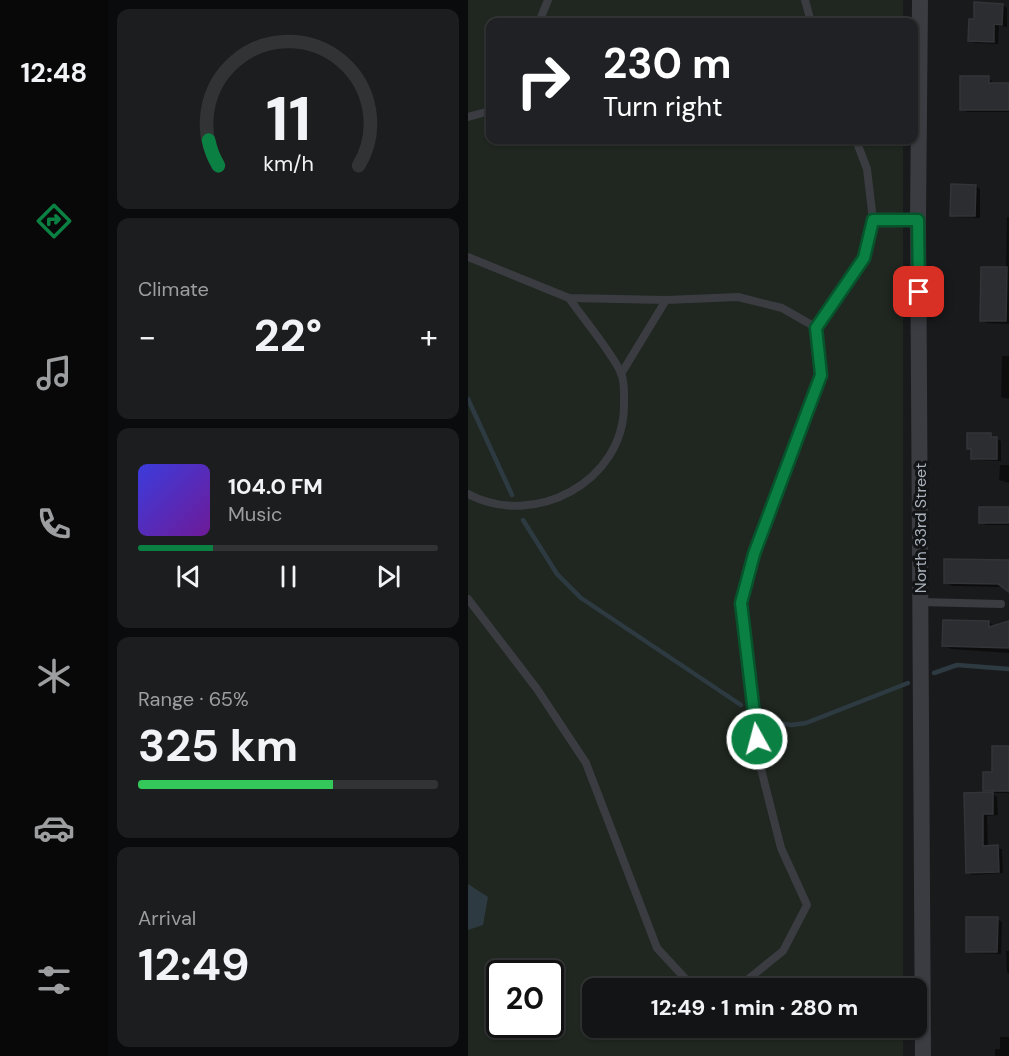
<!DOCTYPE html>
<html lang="en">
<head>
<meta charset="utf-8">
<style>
	:root { --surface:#131415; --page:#1c1d1e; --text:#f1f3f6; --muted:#9d9ea0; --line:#323334; --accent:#0b8043 }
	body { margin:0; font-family:"DM Sans",sans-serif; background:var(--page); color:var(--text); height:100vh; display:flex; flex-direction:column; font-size:22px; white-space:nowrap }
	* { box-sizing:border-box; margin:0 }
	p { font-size:20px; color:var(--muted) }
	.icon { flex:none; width:33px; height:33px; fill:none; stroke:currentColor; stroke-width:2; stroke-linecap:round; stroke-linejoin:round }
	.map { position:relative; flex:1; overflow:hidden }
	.sheet { display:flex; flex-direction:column; gap:9px; padding:9px; background:#0a0b0c; width:360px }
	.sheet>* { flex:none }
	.banner { position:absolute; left:18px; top:18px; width:432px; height:126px; border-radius:12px; box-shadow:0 2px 4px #0004,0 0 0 2px var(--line); background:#202124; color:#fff; overflow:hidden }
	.speed { position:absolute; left:18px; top:960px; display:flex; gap:12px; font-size:30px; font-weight:700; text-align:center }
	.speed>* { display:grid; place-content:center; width:78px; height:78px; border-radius:50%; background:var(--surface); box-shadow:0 2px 4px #0004,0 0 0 2px var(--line); line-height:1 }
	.speed .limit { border:3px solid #111; border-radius:9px; background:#fff; color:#111 }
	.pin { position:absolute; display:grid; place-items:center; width:51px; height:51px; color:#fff; margin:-26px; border-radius:12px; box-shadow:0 3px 9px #0006 }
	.me { position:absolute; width:66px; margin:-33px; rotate:353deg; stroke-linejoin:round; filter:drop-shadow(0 0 4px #0008) }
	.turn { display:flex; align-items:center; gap:21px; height:126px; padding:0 18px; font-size:27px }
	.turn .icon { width:78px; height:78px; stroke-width:2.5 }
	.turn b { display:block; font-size:42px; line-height:51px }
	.big { font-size:45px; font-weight:700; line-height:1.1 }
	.sheet .widget { flex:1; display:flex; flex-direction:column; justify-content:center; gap:9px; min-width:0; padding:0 21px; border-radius:12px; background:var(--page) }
	.sheet .dial { align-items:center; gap:0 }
	.dial svg { height:156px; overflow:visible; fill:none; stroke:var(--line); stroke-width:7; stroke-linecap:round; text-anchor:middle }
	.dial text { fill:var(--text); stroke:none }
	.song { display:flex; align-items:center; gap:18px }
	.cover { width:72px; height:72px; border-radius:9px; background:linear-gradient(135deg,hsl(240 70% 55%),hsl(280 70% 35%)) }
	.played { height:6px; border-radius:3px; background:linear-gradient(90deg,var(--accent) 25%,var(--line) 25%) }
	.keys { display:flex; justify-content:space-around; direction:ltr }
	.heat { display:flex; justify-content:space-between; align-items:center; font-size:33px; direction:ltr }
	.charge { height:9px; border-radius:4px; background:linear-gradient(90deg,#34c759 65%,var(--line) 0) }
	.trip { position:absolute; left:114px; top:978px; width:345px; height:60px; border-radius:12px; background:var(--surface); box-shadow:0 2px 4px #0004,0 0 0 2px var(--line); font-weight:700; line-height:60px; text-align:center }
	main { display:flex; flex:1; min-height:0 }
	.dock { display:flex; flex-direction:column; width:108px; justify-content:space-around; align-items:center; background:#080808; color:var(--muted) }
	.dock .icon { width:42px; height:42px }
	.dock .active { color:var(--accent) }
	.dock b { font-size:27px; color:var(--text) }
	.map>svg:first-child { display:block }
	.green { fill:#1f2720; fill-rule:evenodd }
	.water { fill:#2e3a41 }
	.shadow { fill:#0007 }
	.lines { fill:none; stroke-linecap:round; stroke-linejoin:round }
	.stream { stroke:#2e3a41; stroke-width:4.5 }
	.building { fill:#2c2d30; stroke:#333438; stroke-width:1.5 }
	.lane { stroke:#3a3c41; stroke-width:8 }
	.street { stroke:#3a3c41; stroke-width:16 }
	.route-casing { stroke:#07532c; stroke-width:15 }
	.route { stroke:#0b8043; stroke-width:10 }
	.labels { text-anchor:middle; stroke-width:6; stroke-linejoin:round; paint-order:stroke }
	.street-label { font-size:16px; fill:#abb2bc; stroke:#141517 }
</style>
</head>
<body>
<main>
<nav class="dock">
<b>12:48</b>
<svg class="icon active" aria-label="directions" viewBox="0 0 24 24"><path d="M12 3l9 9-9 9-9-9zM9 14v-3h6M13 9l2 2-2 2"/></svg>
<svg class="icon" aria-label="music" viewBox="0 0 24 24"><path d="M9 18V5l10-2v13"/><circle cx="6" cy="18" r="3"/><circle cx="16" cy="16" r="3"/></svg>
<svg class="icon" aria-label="phone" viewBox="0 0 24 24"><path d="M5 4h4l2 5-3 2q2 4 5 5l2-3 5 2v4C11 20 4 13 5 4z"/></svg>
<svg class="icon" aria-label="climate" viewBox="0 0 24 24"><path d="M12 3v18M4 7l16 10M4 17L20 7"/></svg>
<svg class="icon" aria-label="car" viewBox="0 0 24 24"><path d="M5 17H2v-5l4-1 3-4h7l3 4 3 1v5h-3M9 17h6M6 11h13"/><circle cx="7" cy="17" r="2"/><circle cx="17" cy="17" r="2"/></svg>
<svg class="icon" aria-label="filters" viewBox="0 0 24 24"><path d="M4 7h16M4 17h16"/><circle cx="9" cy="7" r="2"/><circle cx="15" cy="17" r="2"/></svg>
</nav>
<section class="sheet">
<div class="widget dial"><svg viewBox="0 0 100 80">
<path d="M14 69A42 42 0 1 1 86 69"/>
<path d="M14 69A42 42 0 0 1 9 56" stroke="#0b8043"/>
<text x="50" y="56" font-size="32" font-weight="700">11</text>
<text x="50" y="72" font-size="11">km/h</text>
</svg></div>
<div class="widget"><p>Climate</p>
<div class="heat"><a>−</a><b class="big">22°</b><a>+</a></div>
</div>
<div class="widget">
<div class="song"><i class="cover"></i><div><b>104.0 FM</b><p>Music</p></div></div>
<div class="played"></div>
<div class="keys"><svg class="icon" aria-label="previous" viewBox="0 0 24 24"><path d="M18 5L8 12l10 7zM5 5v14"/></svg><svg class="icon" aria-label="pause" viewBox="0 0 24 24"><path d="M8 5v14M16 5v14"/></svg><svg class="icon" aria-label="next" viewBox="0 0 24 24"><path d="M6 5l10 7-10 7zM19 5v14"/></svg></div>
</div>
<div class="widget"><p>Range · 65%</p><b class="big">325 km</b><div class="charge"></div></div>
<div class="widget"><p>Arrival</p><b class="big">12:49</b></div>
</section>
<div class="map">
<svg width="541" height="1056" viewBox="0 0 541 1056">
	<rect width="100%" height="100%" fill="#191a1c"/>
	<path class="green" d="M0,0H435V22H22V140H435V988H124V1028H435V1056H0ZM32,974H82V1024H32Z"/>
	<polygon class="water" points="0,884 20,897 15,925 0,930"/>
	<g class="shadow">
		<polygon points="535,5 539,8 539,27 531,26 530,44 506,43 502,40 507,21"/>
		<polygon points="520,77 541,99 541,112 499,112 494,110"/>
		<polygon points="508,186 512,189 512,218 488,217 483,215"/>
		<polygon points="539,217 541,217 541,324 519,323 513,320 538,269"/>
		<polygon points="534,356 541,356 541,399 533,397"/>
		<polygon points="523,435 533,441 533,461 509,460 504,458 504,450 500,448"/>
		<polygon points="532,465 541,465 541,483 531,480"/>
		<polygon points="541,508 541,525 518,525 513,523"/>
		<polygon points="478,560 536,587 484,586 478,582"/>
		<polygon points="521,622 528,627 541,622 541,653 483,649 476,645"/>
		<polygon points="541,747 541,793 523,793 529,797 530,815 519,816 520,847 534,849 535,873 504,875 499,872 498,794 523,794 517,790"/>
		<polygon points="529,919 534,922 533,954 504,953 499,951"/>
		<polygon points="538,951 541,951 541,974 539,972"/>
		<polygon points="532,1037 541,1037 541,1056 527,1056 527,1049 532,1049"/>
	</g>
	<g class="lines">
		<g class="stream">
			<polyline points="0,399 44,495"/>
			<polyline points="55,520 89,574 113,598 273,705"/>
			<polyline points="466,673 489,665 541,669"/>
			<polyline points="299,721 323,725 338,723 440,683"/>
		</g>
	</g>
	<g class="building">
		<polygon points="506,2 535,4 534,25 526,24 526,42 500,41 501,19 506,19"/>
		<polygon points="492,76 521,76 521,83 541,83 541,110 492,110"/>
		<polygon points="483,184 508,185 507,216 482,216"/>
		<polygon points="513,267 539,267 538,321 512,321"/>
		<polygon points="499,433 523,433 523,437 529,437 529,459 503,459 503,449 499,449"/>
		<rect x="511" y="507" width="30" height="16"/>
		<polygon points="476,559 541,560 541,592 530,584 476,583"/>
		<polygon points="475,620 521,621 521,627 541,621 541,648 474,646"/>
		<polygon points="524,746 541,746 541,791 515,791 515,772 524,772"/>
		<polygon points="525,792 525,814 515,814 515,846 530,845 531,872 498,873 496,793"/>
		<polygon points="498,917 530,917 529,952 498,952"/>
	</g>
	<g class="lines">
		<g class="lane">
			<polyline points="337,0 343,22"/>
			<polyline points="71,22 80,0"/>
			<polyline points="0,117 22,111"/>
			<polyline points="388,140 399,169 405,220"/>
			<polyline points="0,257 101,298 198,300 270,297 314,308 349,328 396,258 405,220 450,220"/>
			<polyline points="153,374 198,300"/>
			<path d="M0,494C66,529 156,482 156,405C156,396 157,382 153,373C145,354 114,317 101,298"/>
			<polyline points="0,599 69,689 118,763 189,948 226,988"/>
			<polyline points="452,602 533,604"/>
			<polyline points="269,988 315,951 339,905 313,848 291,761 272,603 286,554 353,375 349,328"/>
		</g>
		<polyline class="street" points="452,0 450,220 455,1056"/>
	</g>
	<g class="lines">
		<g class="route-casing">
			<polyline id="route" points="289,739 273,603 286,554 353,375 348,328 396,258 405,220 450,220 451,292"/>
		</g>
		<use href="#route" class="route"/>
	</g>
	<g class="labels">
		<g class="street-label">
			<text transform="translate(452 528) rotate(-90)" y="6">North 33rd Street</text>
		</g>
	</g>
</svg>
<div class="speed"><div class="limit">20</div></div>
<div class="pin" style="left:451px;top:292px;background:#d93025"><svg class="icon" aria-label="arrive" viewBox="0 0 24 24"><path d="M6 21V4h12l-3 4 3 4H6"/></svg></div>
<svg class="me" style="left:289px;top:739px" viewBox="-20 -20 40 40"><circle r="17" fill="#0b8043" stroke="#fff" stroke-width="3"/><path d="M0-11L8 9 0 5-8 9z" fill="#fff"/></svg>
<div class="trip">12:49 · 1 min · 280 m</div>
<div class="banner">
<div class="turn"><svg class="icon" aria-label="right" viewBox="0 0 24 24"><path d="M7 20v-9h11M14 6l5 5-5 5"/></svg><div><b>230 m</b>Turn right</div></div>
</div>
</div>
</main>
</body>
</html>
